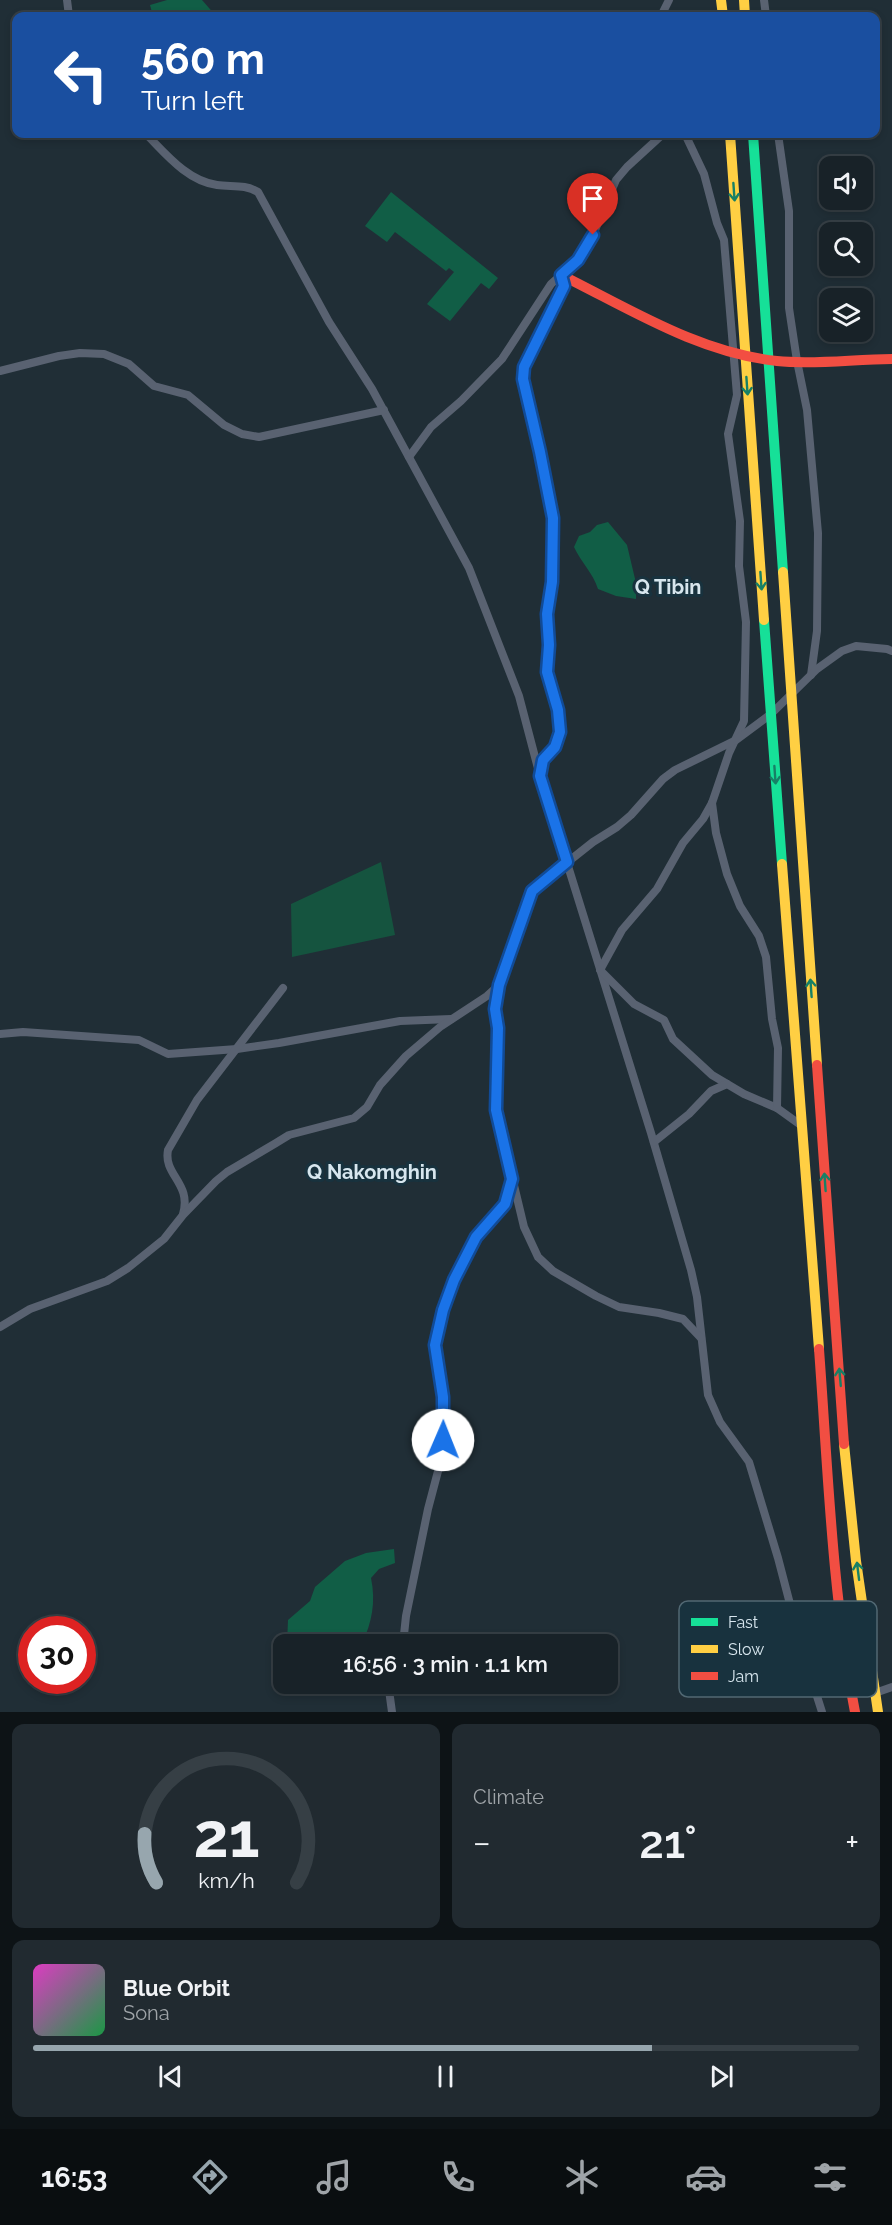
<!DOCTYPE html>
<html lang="en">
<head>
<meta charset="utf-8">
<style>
	:root { --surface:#182228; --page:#212a30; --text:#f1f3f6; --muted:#9fa4a8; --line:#363f45; --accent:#97a6ae }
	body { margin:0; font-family:Raleway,sans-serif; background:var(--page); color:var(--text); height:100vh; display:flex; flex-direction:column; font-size:22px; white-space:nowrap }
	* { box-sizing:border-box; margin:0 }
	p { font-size:20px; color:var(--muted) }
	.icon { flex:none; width:33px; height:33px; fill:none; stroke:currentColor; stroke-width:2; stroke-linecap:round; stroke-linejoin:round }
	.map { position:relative; height:1712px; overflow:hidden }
	.panel { display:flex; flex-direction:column; gap:12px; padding:12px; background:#0d1316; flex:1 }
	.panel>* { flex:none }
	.guide { position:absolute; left:12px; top:12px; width:868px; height:126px; border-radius:12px; box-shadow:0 3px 9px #0003,0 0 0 2px var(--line); background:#1a4fa0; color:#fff; overflow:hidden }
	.buttons { position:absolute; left:819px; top:156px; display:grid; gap:12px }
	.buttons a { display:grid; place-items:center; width:54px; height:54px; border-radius:12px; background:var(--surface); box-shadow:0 3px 9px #0003,0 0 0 2px var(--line); font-size:30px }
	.speed { position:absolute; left:18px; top:1616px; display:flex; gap:12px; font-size:30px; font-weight:700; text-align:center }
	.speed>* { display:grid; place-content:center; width:78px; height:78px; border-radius:50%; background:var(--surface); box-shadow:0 3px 9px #0003,0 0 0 2px var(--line); line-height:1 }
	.speed .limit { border:9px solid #d22; background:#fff; color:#111 }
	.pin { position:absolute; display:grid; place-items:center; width:51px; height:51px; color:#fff; margin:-62px -26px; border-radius:50% 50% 50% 0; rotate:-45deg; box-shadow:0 0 6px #0007 }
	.pin .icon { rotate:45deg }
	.me { position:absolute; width:66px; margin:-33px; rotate:1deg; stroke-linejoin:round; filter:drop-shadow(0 0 4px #0008) }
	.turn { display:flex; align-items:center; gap:21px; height:126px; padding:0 30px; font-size:27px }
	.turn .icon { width:78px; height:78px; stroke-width:2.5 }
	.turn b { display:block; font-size:42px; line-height:51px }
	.big { font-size:45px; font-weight:600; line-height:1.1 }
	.panel .tile { flex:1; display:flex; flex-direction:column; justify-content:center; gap:9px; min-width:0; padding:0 21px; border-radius:12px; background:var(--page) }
	.panel .dial { align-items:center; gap:0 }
	.dial svg { height:156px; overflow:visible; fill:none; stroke:var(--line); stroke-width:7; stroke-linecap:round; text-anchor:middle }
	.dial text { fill:var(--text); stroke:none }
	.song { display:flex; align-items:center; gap:18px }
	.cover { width:72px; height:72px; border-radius:9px; background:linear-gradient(135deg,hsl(310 70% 55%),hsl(140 70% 35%)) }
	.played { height:6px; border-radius:3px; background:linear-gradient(90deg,var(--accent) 75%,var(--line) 75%) }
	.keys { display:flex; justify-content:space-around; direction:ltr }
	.heat { display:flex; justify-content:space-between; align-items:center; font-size:33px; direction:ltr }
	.panel .tiles { flex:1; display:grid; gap:12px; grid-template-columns:1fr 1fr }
	.tile:last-child { grid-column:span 2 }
	.trip { position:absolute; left:273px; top:1634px; width:345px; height:60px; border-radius:12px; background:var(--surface); box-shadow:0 3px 9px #0003,0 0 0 2px var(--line); font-weight:600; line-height:60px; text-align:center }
	.tab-bar { display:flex; height:96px; justify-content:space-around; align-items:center; background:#0a0e10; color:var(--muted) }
	.tab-bar .icon { width:42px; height:42px }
	.tab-bar .current { color:var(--accent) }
	.tab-bar b { font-size:27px; color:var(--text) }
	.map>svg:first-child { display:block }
	.green { fill:#15543f }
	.forest { fill:#115e46 }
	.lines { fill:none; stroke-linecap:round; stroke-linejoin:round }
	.street { stroke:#596271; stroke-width:8 }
	.fast { stroke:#16e098; stroke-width:10 }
	.slow { stroke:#ffcf43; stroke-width:10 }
	.jam { stroke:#f24e42; stroke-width:10 }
	.oneway { stroke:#178066 }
	.route-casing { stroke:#114b97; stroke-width:15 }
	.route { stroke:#1a73e8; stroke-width:10 }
	.labels { text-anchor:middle; stroke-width:6; stroke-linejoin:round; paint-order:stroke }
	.quarter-label { font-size:20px; font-weight:bold; fill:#d7e6ee; stroke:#18323e }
	.key { fill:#18323e; stroke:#516873; stroke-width:1.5 }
	.key-label { font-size:16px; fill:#d7e6ee }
</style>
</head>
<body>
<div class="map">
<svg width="892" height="1712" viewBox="0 0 892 1712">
	<rect width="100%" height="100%" fill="#202e36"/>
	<polygon class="green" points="381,862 395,935 292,957 291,904"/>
	<g class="forest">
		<polygon points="167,0 202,0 216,16 153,16 150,5"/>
		<polygon points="391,192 498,278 489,289 481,283 450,321 427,304 454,272 449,268 446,271 395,232 387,242 365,226"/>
		<path d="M608,522L627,545L636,583V599L616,596L598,589C593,573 581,562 574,547L579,536L590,532L597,525Z"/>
		<path d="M394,1549L395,1563L379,1569L371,1578C376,1602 372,1622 362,1644H287L288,1620L310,1601L315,1587L345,1561L366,1553Z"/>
	</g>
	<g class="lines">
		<g class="street">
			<polyline points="67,0 69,16"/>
			<polyline points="764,0 766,16"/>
			<polyline points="661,16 669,0"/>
			<path d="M146,134C165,153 187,181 217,185C232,187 245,184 258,192L329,322L372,389L469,568L519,696L540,776L651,1133L691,1270L697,1297L708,1395L720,1422L749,1462L778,1558L801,1646L822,1712"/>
			<polyline points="685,134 704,174 717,223 724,240 737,395 728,434 740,521 739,566 746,622 744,721 729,753 712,803 703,819 683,843 657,889 622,930 600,970 634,1004 664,1020 673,1039 712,1075 744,1094 777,1108"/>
			<polyline points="778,134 789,211 789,308 797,361 807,410 818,533 817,631 811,675"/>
			<polyline points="0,371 59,356 80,353 104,354 129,364 154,386 188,395 224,425 242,434 259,437 384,410"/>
			<polyline points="409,457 431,427 461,401 502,359 551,284 578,260 593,235 616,180 627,167 663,134"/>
			<polyline points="541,772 543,760 555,747 560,731 558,710 547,672 550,645 547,613 552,582 553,518 540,452 523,379 524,367 564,287 561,275"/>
			<polyline points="712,803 716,833 727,874 740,906 759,936 766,957 772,1019 778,1048 777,1108 802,1126"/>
			<polyline points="499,985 495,1009 498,1028 496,1110 524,1227 538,1257 553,1271 596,1296 619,1307 659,1313 683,1319 701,1338"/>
			<polyline points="0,1034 23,1032 139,1040 168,1054 237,1049 279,1043 400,1021 451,1019"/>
			<polyline points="654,1142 689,1114 711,1091 727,1084"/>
			<path d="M183,1214C192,1183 163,1175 168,1150L197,1100L283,988"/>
			<polyline points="0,1327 30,1309 107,1281 128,1268 164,1239 183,1215 216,1181 227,1172 276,1143 289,1135 354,1118 367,1107 380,1085 406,1056 440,1027 487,996 499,985 532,891 540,884 593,842 617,827 631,815 663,779 675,770 736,740 771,714 817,669 842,651 856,646 887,649 892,651"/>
			<polyline points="403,1644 406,1616 428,1509 442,1456 443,1397 435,1345 443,1310 454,1280 476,1237 505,1204 512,1179"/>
			<polyline points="875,1693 892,1687"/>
			<polyline points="392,1712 389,1690 392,1683"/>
		</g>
		<g class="fast">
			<polyline points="753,134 783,572"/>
			<polyline points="764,620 782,864"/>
		</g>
		<g class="slow">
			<polyline points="721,0 723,16"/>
			<polyline points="744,0 745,16"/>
			<polyline points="730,134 764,620"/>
			<polyline points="783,572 817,1065"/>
			<polyline points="782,864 819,1349"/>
			<polyline points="844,1444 856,1561 878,1712"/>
		</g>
		<g class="jam">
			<path d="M561,275C630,309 699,353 777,361C815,365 854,359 892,359"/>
			<polyline points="817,1065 844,1444"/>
			<path d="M819,1349C828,1470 832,1593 855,1712"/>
		</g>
	</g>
	<defs><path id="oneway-shaft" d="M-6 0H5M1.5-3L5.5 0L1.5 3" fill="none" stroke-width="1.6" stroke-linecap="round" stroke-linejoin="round" transform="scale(1.5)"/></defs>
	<g class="oneway">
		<use href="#oneway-shaft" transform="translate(734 192) rotate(86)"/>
		<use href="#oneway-shaft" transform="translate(747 386) rotate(86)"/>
		<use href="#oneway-shaft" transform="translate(761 581) rotate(86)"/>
		<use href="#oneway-shaft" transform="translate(775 775) rotate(86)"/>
		<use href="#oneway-shaft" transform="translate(811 988) rotate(-94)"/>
		<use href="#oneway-shaft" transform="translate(825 1182) rotate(-94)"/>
		<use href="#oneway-shaft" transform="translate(840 1377) rotate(-95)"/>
		<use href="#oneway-shaft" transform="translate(858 1571) rotate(-97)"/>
	</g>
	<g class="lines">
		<g class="route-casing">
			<polyline id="route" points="443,1440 443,1397 435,1345 443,1310 454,1280 476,1237 505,1204 512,1179 496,1110 498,1028 495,1009 499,985 532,891 567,862 540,776 543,760 555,747 560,732 558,710 547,672 549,645 547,614 552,582 553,518 540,452 523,379 524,367 564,286 561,275 578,260 593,235"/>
		</g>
		<use href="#route" class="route"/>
	</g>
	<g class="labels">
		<g class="quarter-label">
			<text x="668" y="594">Q Tibin</text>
			<text x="372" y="1179">Q Nakomghin</text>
		</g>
	</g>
	<rect x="679" y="1601" width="198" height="96" rx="9" class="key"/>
	<rect x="691" y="1618" width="27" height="8" fill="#16e098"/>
	<rect x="691" y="1645" width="27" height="8" fill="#ffcf43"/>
	<rect x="691" y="1672" width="27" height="8" fill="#f24e42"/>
	<g class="key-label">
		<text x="728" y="1628">Fast</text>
		<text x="728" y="1655">Slow</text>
		<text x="728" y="1682">Jam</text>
	</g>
</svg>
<div class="buttons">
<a><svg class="icon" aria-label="sound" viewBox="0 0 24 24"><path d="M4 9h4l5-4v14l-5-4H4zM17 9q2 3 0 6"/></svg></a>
<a><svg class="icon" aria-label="search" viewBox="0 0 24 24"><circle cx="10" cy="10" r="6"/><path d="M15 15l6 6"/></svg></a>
<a><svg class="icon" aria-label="layers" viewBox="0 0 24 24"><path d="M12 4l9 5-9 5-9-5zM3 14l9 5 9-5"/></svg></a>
</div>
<div class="speed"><div class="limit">30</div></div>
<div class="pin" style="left:593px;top:235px;background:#d93025"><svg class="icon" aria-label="arrive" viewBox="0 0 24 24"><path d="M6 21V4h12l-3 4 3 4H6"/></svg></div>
<svg class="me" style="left:443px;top:1440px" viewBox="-20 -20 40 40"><circle r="19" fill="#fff"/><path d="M0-13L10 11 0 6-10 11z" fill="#1a73e8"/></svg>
<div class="trip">16:56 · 3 min · 1.1 km</div>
<div class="guide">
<div class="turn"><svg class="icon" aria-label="left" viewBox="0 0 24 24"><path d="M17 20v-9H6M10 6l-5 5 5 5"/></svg><div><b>560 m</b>Turn left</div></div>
</div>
</div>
<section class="panel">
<div class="tiles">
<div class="tile dial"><svg viewBox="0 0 100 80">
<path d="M14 69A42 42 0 1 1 86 69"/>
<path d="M14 69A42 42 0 0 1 8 44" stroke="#97a6ae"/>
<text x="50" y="56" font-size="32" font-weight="700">21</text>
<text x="50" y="72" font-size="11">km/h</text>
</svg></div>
<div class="tile"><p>Climate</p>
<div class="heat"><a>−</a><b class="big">21°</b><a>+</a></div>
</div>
<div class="tile">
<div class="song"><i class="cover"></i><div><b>Blue Orbit</b><p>Sona</p></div></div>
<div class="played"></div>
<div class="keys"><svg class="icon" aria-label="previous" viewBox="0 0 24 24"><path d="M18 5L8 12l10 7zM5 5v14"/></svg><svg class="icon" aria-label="pause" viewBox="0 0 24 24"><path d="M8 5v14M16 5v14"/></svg><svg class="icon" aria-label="next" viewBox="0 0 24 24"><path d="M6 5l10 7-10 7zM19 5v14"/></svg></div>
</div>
</div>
</section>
<nav class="tab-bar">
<b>16:53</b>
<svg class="icon current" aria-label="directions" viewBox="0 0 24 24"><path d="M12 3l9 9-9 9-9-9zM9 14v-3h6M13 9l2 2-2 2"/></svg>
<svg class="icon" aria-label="music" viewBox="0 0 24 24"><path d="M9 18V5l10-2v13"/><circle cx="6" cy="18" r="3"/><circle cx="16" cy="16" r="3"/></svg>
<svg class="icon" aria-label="phone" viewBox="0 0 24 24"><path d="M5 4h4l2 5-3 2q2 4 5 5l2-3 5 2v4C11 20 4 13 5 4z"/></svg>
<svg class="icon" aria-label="climate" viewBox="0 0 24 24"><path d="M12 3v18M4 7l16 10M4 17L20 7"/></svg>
<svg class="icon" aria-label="car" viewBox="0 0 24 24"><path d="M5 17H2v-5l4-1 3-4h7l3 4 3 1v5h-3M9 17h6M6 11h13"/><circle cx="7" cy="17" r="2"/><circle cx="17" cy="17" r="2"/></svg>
<svg class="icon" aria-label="filters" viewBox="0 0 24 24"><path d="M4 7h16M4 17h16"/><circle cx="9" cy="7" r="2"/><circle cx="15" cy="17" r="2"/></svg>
</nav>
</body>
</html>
